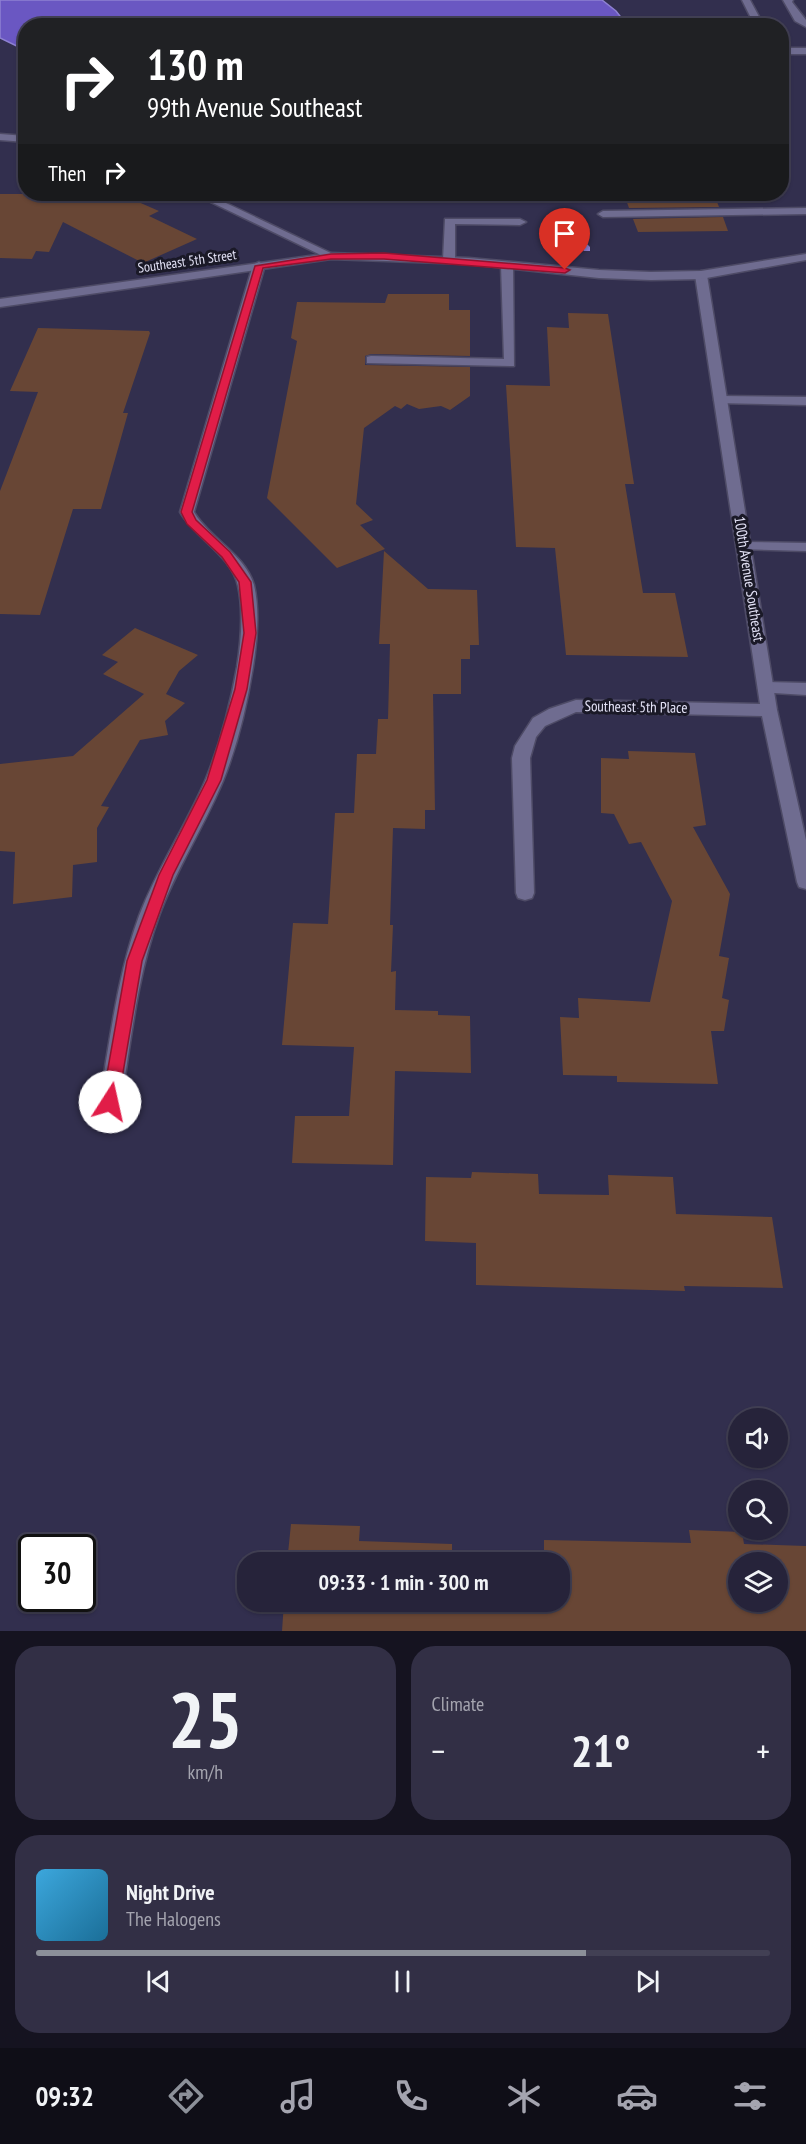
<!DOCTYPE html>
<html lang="en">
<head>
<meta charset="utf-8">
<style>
	:root { --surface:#26233a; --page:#322f45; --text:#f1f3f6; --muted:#a4a4af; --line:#424054; --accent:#8c9099 }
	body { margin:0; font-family:"PT Sans Narrow",sans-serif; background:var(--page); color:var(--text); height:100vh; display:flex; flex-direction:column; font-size:22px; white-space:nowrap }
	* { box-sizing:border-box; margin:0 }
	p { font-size:20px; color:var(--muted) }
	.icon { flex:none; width:33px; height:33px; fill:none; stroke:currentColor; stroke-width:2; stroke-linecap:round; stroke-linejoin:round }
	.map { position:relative; height:1631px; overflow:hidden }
	.sheet { display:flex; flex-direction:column; gap:15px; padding:15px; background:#151320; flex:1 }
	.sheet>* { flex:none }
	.hud { position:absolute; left:18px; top:18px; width:771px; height:183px; border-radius:24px; box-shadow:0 2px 4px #0004,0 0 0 2px var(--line); background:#202124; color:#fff; overflow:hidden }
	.tools { position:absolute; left:728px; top:1408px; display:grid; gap:12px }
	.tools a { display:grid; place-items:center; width:60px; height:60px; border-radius:50%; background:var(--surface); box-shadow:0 2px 4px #0004,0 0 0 2px var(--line); font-size:30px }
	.speed { position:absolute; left:18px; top:1534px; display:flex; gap:12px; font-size:30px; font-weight:700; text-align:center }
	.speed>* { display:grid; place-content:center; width:78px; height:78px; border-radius:50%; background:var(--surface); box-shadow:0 2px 4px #0004,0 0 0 2px var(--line); line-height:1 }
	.speed .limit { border:3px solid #111; border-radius:9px; background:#fff; color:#111 }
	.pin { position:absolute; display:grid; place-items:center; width:51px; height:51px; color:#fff; margin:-62px -26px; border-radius:50% 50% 50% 0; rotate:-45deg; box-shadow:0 0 6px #0007 }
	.pin .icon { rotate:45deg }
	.me { position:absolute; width:66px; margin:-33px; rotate:10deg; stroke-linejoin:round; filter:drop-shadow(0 0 4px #0008) }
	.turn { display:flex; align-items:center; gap:21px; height:126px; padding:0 30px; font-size:27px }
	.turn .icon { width:78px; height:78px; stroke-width:2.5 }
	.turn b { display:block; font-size:42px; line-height:51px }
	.then { display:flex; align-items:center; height:57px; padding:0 30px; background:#0003; gap:12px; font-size:22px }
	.big { font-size:45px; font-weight:700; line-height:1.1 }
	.sheet .widget { flex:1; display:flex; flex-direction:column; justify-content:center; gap:9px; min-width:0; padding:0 21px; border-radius:24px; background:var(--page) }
	.sheet .dial { align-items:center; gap:0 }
	.dial b { font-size:78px; line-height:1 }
	.song { display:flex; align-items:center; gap:18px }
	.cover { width:72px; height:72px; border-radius:9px; background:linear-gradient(135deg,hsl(200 70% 55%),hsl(200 70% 35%)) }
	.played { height:6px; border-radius:3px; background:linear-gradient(90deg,var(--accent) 75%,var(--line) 75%) }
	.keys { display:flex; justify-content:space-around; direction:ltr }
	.heat { display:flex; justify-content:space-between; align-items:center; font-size:33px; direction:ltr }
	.sheet .tiles { flex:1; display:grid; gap:15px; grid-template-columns:1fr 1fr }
	.widget:last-child { grid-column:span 2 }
	.trip { position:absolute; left:237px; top:1552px; width:333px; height:60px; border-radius:24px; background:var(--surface); box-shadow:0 2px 4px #0004,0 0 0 2px var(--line); font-weight:700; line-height:60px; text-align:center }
	.dock { display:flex; height:96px; justify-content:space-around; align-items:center; background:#0f0e17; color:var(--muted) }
	.dock .icon { width:42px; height:42px }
	.dock .on { color:var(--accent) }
	.dock b { font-size:27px; color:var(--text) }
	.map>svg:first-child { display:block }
	.water { fill:#6a57c2; stroke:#8e81d2; stroke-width:1.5 }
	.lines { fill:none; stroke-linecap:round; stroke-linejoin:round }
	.stream { fill:#8e81d2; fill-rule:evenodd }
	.building { fill:#684635; fill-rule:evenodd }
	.lane-casing { stroke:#4e4b66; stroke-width:3 }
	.street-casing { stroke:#4e4b66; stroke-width:3 }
	.secondary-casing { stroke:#4e4b66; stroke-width:3 }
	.lane { fill:#6f6c90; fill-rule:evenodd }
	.street { fill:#6f6c90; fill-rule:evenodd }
	.secondary { fill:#6f6c90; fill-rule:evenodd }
	.route { fill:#e11d48; stroke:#92132f; stroke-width:1.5 }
	.labels { text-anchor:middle; stroke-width:6; stroke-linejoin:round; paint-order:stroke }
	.far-street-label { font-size:14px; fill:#e3e2f6; stroke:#1a1927 }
	.street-label { font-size:15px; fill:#e3e2f6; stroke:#1a1927 }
</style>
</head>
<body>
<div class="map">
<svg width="806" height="1631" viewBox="0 0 806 1631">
	<rect width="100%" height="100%" fill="#322f4e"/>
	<polygon class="water" points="0,0 602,0 616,11 627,25 26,26 25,50 0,38"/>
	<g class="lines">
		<polygon class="stream" points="571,234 577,234 590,247 590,251 584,251 571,238"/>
	</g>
	<g class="building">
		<polygon points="0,194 120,194 159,211 149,216 197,239 143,263 63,222 49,252 36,251 32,259 0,258"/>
		<polygon points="624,194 714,194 719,207 629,208"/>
		<polygon points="723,217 728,231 638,232 633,219"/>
		<polygon points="388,294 449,294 449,310 470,310 470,356 371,354 365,356 365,365 470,367 470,396 450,410 441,406 419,409 407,404 401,409 395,406 364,428 356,504 373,520 360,525 385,549 337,568 267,498 297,341 291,338 297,302 385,303"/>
		<polygon points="568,313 608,314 634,484 625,484 643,593 675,593 688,657 566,655 555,548 516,547 506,385 550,386 547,327 569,328"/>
		<polygon points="38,328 149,331 150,333 123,413 128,413 101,509 73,509 40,615 0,614 0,491 38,392 10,391"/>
		<polygon points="384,551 428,589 477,590 479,645 470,645 470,659 461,659 461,694 433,694 435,810 425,810 425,829 393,828 390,925 393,925 391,972 396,971 395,1010 438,1011 438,1015 470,1016 471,1073 395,1071 393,1165 292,1163 295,1116 349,1116 354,1047 282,1045 293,923 328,924 335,813 354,813 357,754 376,754 378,719 388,719 390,644 379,644"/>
		<polygon points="135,628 198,655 179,671 166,694 185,703 165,721 168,735 140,740 101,806 109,807 97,828 97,862 73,865 72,897 13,904 15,852 0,851 0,764 73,756 144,694 103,674 118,662 102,655"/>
		<polygon points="628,751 695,753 706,825 693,827 730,894 719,956 729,958 722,998 729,1000 724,1031 711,1031 718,1084 617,1082 617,1076 563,1075 560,1017 579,1018 578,998 650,1002 672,901 641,842 629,844 614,814 601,813 601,758 629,759"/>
		<polygon points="472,1172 538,1174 539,1194 609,1195 608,1175 673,1177 676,1214 772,1217 783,1288 684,1286 685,1291 476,1285 476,1243 425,1241 426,1177 471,1178"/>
		<path d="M291,1524L360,1526L359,1541L452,1544V1553L544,1555V1540L691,1543L689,1530L742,1532L744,1544L806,1546V1631H282L284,1602H560V1563H287ZM738,1563H777V1602H738Z"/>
	</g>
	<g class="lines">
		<g class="lane-casing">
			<g id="lane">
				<polygon points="742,0 750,0 764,26 755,26"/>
				<polygon points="783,0 793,0 792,2 806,20 806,27 795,21"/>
				<rect x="782" y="48" width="24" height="6"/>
				<polygon points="806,208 806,214 603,217 598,214 603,211"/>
				<polygon points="445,219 520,219 526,222 520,225 455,224 455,260 449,263 443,260"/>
				<polygon points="507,262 513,265 514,366 367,363 367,357 371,356 504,359 501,265"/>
				<polygon points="721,396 806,397 806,405 716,403 714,400"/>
				<polygon points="744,542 806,543 806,551 739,549 737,546 739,543"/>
				<polygon points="766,682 806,683 806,695 760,692 758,688"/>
			</g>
		</g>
		<g class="street-casing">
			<g id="street">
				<polygon points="0,134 26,136 26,142 0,140"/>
				<polygon points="194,194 207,194 337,256 327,258"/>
				<path d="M259,262L265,265L194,512C210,539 245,554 254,585C260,611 257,641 253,667C247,705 238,744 223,781C204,827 176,869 159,916C137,976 131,1041 121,1103L118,1110L110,1112L102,1110L99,1103C110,1041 117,976 139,916C157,869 185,827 205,781C220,745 230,706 237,667C241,641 244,612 238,586C232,556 195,538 180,512L253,265Z"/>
				<polygon points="701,271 707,275 777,710 806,840 806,889 799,887 797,882 762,716 576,712 545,726 536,737 530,758 534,893 532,898 525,900 518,898 516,893 512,758 515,746 533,718 549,709 576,700 760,704 695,275"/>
			</g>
		</g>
		<g class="secondary-casing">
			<polygon id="secondary" points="331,253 469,258 599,270 651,272 701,271 806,254 806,260 701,279 651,280 599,278 469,264 331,259 0,307 0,299"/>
		</g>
		<use href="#lane" class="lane"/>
		<use href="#street" class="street"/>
		<use href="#secondary" class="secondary"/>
	</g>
	<polygon class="route" points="384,253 565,268 570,270 565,273 384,259 331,259 263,268 192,512 196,520 230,552 251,582 256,633 247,689 221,780 173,875 142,961 118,1102 116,1107 105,1107 102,1102 127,961 159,875 207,780 235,689 244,633 239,582 222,557 187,524 181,512 255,266 331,254"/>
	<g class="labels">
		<g class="far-street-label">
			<text transform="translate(187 261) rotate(-8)" y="5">Southeast 5th Street</text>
		</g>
		<g class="street-label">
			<text transform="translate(749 579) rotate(81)" y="5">100th Avenue Southeast</text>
			<text transform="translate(636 707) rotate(1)" y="5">Southeast 5th Place</text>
		</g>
	</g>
</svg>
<div class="tools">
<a><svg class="icon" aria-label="sound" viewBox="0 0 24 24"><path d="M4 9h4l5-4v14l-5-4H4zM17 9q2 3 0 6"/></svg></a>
<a><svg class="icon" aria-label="search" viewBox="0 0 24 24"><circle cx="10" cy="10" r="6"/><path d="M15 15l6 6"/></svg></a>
<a><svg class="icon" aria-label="layers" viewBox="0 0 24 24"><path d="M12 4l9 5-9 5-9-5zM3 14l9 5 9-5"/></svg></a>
</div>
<div class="speed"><div class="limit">30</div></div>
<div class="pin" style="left:565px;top:270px;background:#d93025"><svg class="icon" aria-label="arrive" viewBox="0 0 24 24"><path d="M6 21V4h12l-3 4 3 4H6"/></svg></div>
<svg class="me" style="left:110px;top:1102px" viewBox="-20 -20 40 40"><circle r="19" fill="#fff"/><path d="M0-13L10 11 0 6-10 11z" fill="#e11d48"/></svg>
<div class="trip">09:33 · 1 min · 300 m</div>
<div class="hud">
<div class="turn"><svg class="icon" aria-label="right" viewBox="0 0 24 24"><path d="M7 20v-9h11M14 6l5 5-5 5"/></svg><div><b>130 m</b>99th Avenue Southeast</div></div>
<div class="then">Then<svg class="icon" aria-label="right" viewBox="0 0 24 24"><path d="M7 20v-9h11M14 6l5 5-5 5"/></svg></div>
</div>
</div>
<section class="sheet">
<div class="tiles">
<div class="widget dial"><b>25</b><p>km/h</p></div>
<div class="widget"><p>Climate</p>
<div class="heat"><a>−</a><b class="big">21°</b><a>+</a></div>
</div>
<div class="widget">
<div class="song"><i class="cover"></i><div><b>Night Drive</b><p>The Halogens</p></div></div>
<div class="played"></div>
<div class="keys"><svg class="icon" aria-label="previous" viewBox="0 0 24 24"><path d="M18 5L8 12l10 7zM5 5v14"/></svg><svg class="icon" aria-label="pause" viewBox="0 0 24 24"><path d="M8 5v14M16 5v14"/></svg><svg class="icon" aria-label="next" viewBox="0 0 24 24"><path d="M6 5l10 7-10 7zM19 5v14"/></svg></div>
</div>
</div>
</section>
<nav class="dock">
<b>09:32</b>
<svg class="icon on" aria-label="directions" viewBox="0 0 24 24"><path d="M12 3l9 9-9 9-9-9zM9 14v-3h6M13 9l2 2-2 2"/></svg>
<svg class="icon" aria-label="music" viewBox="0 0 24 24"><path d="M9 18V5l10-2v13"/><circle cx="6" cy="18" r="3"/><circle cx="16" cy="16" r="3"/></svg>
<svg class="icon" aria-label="phone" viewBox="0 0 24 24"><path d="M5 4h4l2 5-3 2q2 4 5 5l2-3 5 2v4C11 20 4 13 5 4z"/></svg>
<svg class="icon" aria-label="climate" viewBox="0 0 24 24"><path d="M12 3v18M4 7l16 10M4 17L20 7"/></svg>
<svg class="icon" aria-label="car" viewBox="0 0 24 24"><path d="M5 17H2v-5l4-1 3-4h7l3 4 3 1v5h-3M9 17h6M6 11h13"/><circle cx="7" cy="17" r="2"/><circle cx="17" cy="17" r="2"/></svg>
<svg class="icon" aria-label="filters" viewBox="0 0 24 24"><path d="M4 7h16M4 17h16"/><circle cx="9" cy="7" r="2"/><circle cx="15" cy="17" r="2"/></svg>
</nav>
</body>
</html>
